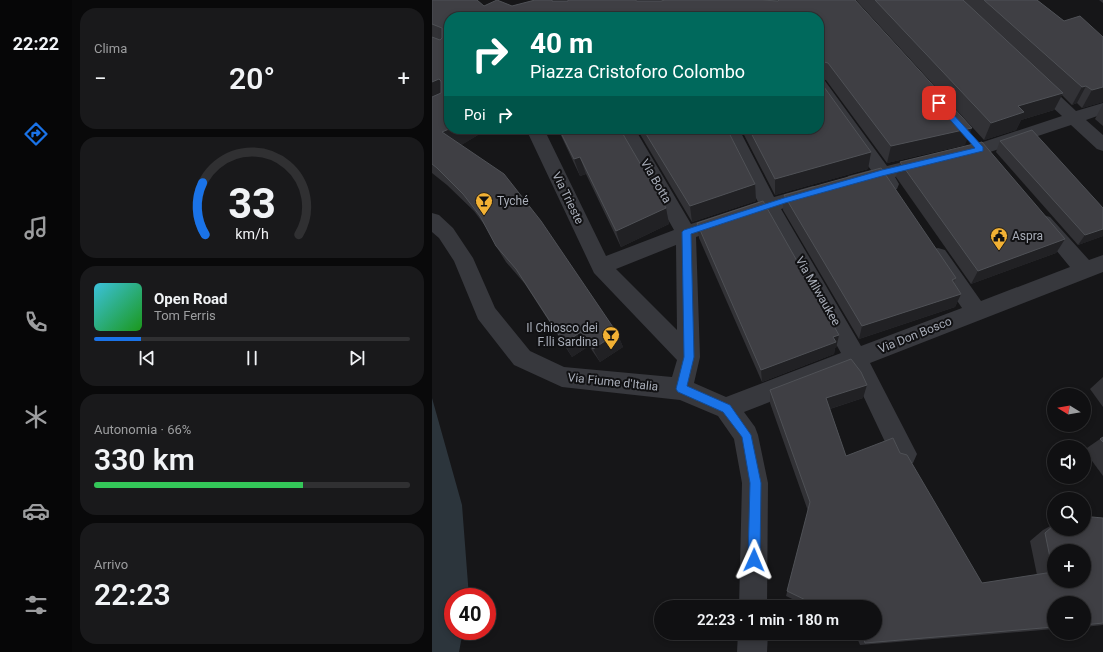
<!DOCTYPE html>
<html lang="it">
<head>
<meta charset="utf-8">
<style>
	:root { --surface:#101012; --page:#19191b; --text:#f1f3f6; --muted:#9c9d9f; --line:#303032; --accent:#1a73e8 }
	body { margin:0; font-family:Roboto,sans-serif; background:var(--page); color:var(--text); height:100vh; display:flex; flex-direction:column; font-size:15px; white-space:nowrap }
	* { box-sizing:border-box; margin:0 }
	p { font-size:13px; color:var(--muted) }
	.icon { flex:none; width:22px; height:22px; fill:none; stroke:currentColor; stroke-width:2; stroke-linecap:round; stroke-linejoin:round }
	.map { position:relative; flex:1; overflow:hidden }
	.panel { display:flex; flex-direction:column; gap:8px; padding:8px; background:#09090a; width:360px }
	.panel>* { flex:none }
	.top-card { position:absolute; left:12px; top:12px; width:380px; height:122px; border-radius:16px; box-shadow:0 2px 6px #0003,0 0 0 1px var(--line); background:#00695c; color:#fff; overflow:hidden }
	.needle { width:26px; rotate:281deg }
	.tools { position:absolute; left:615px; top:388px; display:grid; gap:8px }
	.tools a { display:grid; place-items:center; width:44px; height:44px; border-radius:50%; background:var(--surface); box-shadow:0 2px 6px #0003,0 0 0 1px var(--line); font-size:20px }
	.speed { position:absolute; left:12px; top:588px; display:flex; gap:8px; font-size:20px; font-weight:700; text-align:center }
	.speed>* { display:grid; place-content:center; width:52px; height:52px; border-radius:50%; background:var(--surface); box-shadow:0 2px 6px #0003,0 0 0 1px var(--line); line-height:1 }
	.speed .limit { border:6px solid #d22; background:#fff; color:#111 }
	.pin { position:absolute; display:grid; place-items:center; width:34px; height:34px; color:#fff; margin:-17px; border-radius:8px; box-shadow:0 2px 6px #0006 }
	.me { position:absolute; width:44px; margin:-22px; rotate:1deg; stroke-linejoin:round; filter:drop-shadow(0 0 3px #0008) }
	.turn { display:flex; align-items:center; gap:14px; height:84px; padding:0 20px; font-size:18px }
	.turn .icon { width:52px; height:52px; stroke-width:2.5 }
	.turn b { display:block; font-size:28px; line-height:34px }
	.then { display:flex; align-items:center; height:38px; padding:0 20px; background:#0003; gap:8px; font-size:15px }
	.big { font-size:30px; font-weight:600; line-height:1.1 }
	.panel .tile { flex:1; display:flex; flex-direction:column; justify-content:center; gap:6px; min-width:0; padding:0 14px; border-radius:16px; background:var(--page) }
	.panel .dial { align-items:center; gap:0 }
	.dial svg { height:104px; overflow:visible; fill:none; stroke:var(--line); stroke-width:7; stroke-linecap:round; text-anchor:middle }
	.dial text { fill:var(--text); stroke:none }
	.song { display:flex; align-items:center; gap:12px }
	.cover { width:48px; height:48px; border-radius:6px; background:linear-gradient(135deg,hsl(190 70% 55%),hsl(120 70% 35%)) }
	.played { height:4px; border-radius:2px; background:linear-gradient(90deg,var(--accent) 15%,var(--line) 15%) }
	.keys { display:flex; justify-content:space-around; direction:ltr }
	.heat { display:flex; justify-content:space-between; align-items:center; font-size:22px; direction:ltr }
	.charge { height:6px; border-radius:3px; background:linear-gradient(90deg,#34c759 66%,var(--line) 0) }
	.trip { position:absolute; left:222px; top:600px; width:228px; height:40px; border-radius:20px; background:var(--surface); box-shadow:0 2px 6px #0003,0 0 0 1px var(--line); font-weight:600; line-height:40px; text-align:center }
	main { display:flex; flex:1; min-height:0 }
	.tabs { display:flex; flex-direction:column; width:72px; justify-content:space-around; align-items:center; background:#060607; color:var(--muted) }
	.tabs .icon { width:28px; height:28px }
	.tabs .current { color:var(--accent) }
	.tabs b { font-size:18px; color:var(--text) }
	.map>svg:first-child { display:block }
	.water { fill:#2c353c }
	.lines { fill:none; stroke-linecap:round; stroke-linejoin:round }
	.minor { fill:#37383d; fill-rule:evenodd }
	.wall { fill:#323236 }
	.shaded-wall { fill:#212124 }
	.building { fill:#3f3f44; stroke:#4f5156; fill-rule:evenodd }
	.route { fill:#1a73e8; stroke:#114b97 }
	.labels { text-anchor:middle; stroke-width:4; stroke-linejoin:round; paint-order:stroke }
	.street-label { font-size:12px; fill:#a8adb8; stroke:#111113 }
	.poi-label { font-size:12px; fill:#a8adb8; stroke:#111113; text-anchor:start }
</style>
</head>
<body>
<main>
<nav class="tabs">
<b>22:22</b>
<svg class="icon current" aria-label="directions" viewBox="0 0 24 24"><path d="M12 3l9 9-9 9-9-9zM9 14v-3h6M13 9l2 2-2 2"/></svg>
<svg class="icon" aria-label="music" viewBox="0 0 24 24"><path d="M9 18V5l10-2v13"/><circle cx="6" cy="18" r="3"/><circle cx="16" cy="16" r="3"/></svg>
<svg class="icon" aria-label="phone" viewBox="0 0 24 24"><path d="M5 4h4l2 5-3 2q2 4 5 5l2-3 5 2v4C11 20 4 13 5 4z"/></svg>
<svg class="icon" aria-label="climate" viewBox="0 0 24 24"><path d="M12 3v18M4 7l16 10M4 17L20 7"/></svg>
<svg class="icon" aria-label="car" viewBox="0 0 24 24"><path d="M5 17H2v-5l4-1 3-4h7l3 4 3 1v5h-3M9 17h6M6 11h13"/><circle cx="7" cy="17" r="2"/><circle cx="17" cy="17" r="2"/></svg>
<svg class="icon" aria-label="filters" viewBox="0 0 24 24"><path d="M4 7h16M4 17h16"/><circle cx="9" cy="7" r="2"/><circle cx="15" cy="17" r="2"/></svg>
</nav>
<section class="panel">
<div class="tile"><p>Clima</p>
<div class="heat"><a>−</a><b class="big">20°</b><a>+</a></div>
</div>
<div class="tile dial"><svg viewBox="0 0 100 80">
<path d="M14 69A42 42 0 1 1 86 69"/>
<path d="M14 69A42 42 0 0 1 12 29" stroke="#1a73e8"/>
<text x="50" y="56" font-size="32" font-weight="700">33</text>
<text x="50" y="72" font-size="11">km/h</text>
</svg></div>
<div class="tile">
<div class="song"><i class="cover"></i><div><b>Open Road</b><p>Tom Ferris</p></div></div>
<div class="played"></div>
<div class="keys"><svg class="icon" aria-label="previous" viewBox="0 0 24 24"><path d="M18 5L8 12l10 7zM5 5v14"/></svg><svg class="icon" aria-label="pause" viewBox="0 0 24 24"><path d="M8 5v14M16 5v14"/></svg><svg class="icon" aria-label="next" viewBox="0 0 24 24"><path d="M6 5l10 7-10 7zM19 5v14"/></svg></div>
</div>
<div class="tile"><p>Autonomia · 66%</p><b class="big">330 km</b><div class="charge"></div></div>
<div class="tile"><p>Arrivo</p><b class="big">22:23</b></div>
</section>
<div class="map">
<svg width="671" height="652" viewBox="0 0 671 652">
	<rect width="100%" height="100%" fill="#161618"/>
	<polygon class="water" points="0,398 30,505 37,597 21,597 21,631 31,631 27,652 0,652"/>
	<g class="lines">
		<g class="minor">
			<polygon points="603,77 609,78 644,111 671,103 671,114 654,120 671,135 671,151 665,149 639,125 555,153 526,161 520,159 517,155 520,151 545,144 630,116 597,86 595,82 597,78"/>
			<path d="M387,80L393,81L455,166L495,156L501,158L504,162L501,166L463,177L467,184L465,189C455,192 452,189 446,181L423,188L416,186L414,181L416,176L439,170L387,97Z"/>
			<path d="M94,129H112L174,256L242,230L185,129H203L259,224L326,202L289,129H307L342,197L381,186L388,188L390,193L388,198L349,209L429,346L530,308L499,262L496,256L499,250L506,248L513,250L549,301L638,267L601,222L604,217L611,215L618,217L657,260L671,255V272L438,363L485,454L481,463L472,466L463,463L419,370L312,412L323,427L326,435L336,483L335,607H307L310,483L302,439L286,416L248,400L130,387L82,365L46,319L22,261L7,238L0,232V213L7,215L21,228L41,258L63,308L98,351L132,367L240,377L245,360L162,273ZM332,214L409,353L294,397L262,383L268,357L264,237ZM244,245L245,330L184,269Z"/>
			<polygon points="306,633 336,633 335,652 305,652"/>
		</g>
	</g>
	<g class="wall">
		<polygon points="0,0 52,6 80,6 120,1 136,1 423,0 533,145 455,163 394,80 387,79 387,80 439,152 436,169 343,195 309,129 387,129 17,17 17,129 56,129 29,145 185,333 191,347 168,362 157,346 140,357 93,284 74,262 64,246 54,227 42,211 15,185 0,173"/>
		<polygon points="424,0 605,0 632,21 671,37 671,102 650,108 645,103 640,105 630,95 622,110 589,120 584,130 552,140"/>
		<polygon points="667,0 671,0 671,3"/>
		<polygon points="671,104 671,126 663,119"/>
		<polygon points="126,129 188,129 234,208 237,224 189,247 154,174 148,176"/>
		<polygon points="205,129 295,129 323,184 324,201 260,222"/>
		<polygon points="568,141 671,236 646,245 564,152"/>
		<polygon points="468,162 633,239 624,253 539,284 464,177"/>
		<polygon points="352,195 524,278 522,283 529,294 523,307 427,339 351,210"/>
		<polygon points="265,223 407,335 404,348 403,348 402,354 330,382 267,238"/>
		<polygon points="671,377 671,407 658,389"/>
		<polygon points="338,390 431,398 398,409 414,456 468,453 550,583 605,575 598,541 611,530 622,524 622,529 671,518 671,625 652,627 652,603 622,603 622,629 428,645 423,633 443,633 443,607 377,607 354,596 376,511 338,403"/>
		<polygon points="671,437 671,476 652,450 668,439"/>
	</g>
	<g class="shaded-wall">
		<polygon points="203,0 261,0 210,13"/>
		<polygon points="7,79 16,97 0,104 0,82"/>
		<polygon points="654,86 645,103 640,105 650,87"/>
		<polygon points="671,87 671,102 650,108 660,90"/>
		<polygon points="631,93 622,110 589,120 584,130 552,140 559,123 586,106"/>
		<polygon points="540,128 533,145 455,163 459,146"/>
		<polygon points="17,129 56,129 21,150 10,132"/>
		<polygon points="439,152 436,169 343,195 343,179"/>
		<polygon points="148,157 154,174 148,176 142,159"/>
		<polygon points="323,184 324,201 260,222 258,206"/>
		<polygon points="234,208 237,224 189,247 184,231"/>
		<polygon points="671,229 671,236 646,245 653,235"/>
		<polygon points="633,239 624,253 539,284 546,271"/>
		<polygon points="529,294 523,307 427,339 430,326"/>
		<polygon points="149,332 157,346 140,357 132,343"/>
		<polygon points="185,333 191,347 168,362 161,349"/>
		<polygon points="407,335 404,348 403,348 402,354 330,382 329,370 401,337"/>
		<polygon points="435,385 431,398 391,411 394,398"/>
	</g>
	<g class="building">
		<polygon points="0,0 45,0 52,6 65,0 80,6 103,0 120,0 120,1 136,1 136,0 203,0 205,1 229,1 233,0 330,0 346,1 347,0 423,0 540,128 459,146 396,63 388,61 387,80 439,152 343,179 317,129 387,129 387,17 17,17 17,129 10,132 72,174 109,221 185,333 161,349 149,332 132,343 84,269 64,246 48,216 31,194 5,168 0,164 0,97 9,93 9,81 7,79 0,82 0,37 8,40 10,38 10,28 0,24"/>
		<polygon points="443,0 531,0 631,93 586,106 592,112 559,123"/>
		<polygon points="552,0 605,0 632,21 648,16 671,37 671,87 660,90 654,86 650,87"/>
		<polygon points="127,129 188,129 234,208 184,231 148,157 142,159"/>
		<polygon points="211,129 295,129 323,184 258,206"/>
		<polygon points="600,130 671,208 671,229 653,235 568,141"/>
		<polygon points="550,142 633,239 546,271 468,162"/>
		<polygon points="449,168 524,278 520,280 529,294 430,326 352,195"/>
		<polygon points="331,201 407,335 401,337 404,342 329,370 265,223"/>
		<path d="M419,359L429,372L435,385L394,398L414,456L461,438L468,453L475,455L550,583L621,572L613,533L622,525V529H652V518L660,517L671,518V623L652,625V603H622V627L433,643L430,633H443V607H388L355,591L378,502L338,390ZM622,551H652V581H622Z"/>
		<polygon points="671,437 671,442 668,439"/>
	</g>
	<polygon class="route" points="507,101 510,102 551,147 551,151 450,176 353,203 259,234 262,357 255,386 298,405 319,435 329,483 328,560 326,564 322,566 318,564 316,560 318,483 310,437 291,412 246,392 244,389 252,357 250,232 252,230 352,198 450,170 543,148 505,105 504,103"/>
	<defs>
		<g id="bar-pin" transform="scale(0.9)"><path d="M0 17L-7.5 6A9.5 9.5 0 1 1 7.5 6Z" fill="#f2b134" stroke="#111113"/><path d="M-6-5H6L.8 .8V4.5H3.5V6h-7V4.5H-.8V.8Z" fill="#111"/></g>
		<g id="civic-pin" transform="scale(0.9)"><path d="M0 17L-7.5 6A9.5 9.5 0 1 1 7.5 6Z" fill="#f2b134" stroke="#111113"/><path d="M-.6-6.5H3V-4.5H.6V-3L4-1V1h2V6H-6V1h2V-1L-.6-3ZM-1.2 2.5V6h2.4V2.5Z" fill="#111"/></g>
	</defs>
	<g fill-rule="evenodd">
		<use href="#bar-pin" x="52" y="201"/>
		<use href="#civic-pin" x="567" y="236"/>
		<use href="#bar-pin" x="179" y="335"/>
	</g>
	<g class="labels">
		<g class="street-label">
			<text transform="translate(224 181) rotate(60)" y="4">Via Botta</text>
			<text transform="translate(136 198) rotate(64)" y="4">Via Trieste</text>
			<text transform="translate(386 291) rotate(60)" y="4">Via Milwaukee</text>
			<text transform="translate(483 335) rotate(-22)" y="4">Via Don Bosco</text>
			<text transform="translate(181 382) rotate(6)" y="4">Via Fiume d'Italia</text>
		</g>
		<g class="poi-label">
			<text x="65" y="205">Tyché</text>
			<text x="580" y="240">Aspra</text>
			<text x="166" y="332" text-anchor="end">Il Chiosco dei<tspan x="166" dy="14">F.lli Sardina</tspan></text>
		</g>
	</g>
</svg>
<div class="tools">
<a><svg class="needle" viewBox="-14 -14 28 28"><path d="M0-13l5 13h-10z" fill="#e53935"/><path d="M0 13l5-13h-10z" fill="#9c9d9f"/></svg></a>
<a><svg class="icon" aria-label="sound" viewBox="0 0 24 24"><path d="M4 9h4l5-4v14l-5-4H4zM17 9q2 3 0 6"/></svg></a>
<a><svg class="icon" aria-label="search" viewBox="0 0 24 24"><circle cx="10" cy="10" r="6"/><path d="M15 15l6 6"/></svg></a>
<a>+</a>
<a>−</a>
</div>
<div class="speed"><div class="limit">40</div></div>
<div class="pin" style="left:507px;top:103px;background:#d93025"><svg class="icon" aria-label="arrive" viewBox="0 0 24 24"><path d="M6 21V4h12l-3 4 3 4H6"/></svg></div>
<svg class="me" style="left:322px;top:560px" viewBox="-20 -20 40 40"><path d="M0-17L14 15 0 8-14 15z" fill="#1a73e8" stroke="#fff" stroke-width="4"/></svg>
<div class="trip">22:23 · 1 min · 180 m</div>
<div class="top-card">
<div class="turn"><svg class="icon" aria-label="right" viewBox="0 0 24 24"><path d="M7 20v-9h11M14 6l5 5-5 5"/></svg><div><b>40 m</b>Piazza Cristoforo Colombo</div></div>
<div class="then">Poi<svg class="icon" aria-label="right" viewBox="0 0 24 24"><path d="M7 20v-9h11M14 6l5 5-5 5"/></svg></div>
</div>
</div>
</main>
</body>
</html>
